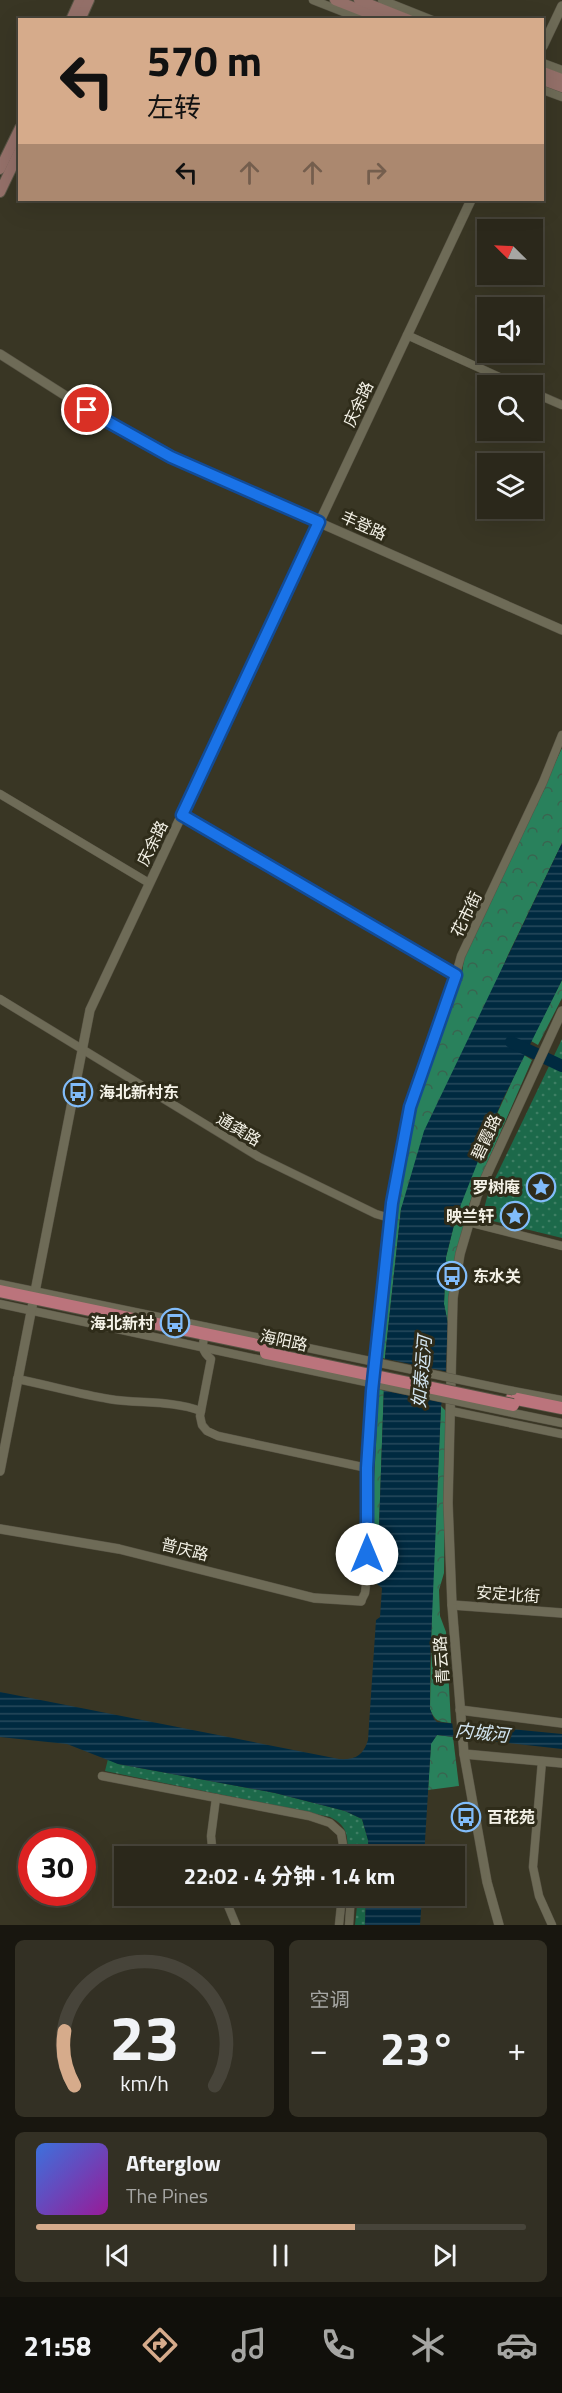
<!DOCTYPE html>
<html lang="zh">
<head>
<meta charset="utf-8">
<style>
	:root { --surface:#2b281b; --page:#333024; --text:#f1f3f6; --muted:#a6a6a3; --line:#47443a; --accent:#d6ab8b }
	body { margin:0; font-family:"Titillium Web","Noto Sans SC",sans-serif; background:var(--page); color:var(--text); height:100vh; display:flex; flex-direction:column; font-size:22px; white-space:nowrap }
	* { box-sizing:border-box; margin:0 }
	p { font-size:20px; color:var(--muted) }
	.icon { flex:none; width:33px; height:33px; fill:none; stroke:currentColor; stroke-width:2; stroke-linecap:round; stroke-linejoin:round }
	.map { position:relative; height:1925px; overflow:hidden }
	.panel { display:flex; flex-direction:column; gap:15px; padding:15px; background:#18160f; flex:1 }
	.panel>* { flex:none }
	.hud { position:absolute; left:18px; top:18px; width:526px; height:183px; border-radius:0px; box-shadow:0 6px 24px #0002,0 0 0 2px var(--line); background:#d6ab8b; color:#111; overflow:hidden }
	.needle { width:39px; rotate:294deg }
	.controls { position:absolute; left:477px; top:219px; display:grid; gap:12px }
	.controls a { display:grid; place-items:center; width:66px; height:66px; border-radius:0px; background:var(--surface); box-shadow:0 6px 24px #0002,0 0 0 2px var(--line); font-size:30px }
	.speed { position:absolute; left:18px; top:1828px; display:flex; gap:12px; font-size:30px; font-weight:700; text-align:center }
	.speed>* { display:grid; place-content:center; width:78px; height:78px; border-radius:50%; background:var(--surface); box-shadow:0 6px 24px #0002,0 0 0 2px var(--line); line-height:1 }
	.speed .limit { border:9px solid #d22; background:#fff; color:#111 }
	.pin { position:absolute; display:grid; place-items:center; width:51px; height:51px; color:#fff; margin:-26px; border:3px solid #fff; border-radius:50%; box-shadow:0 2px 6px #0007 }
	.me { position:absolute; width:66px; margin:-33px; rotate:0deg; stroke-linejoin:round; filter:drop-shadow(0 0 4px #0008) }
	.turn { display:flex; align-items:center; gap:21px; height:126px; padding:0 30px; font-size:27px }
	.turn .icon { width:78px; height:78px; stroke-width:2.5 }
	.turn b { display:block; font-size:42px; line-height:51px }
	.lanes { display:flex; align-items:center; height:57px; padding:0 30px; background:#0003; justify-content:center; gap:30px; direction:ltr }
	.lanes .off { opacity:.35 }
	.big { font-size:45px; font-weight:700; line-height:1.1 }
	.panel .card { flex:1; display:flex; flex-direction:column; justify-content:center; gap:9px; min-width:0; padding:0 21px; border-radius:9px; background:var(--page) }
	.panel .dial { align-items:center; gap:0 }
	.dial svg { height:156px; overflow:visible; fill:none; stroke:var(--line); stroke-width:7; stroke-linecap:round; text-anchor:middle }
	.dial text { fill:var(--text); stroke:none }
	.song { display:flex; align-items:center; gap:18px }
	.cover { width:72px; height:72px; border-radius:9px; background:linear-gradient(135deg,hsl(220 70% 55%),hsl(300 70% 35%)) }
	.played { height:6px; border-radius:3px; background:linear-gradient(90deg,var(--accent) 65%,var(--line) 65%) }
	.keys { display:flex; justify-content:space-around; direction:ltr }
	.heat { display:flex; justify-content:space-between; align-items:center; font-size:33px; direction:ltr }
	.panel .tiles { flex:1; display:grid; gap:15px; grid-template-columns:1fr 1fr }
	.card:last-child { grid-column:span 2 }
	.trip { position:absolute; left:114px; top:1846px; width:351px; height:60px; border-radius:0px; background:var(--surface); box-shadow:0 6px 24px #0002,0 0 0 2px var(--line); font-weight:700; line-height:60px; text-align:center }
	.tab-bar { display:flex; height:96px; justify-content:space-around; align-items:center; background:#11100b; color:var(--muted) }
	.tab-bar .icon { width:42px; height:42px }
	.tab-bar .on { color:var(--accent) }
	.tab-bar b { font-size:27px; color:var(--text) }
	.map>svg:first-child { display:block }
	.forest { fill:url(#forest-crowns) }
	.park { fill:url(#park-dots) }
	.water { fill:url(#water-rules) }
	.pier { fill:#393624 }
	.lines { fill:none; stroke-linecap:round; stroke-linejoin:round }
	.river { stroke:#002a40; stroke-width:12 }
	.minor-casing { stroke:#585445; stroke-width:9 }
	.tertiary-casing { stroke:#585445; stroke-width:10 }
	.secondary-casing { stroke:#585445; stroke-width:12 }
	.primary-casing { stroke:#585445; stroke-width:14 }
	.minor { stroke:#6e6b57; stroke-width:8 }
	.tertiary { stroke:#6e6b57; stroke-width:9 }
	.secondary { stroke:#947069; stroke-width:10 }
	.primary { stroke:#bb747c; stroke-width:12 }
	.minor-bridge-casing { stroke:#585445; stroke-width:9; stroke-linecap:butt }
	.primary-bridge-casing { stroke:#585445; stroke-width:14; stroke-linecap:butt }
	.minor-bridge { stroke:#6e6b57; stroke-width:8 }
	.primary-bridge { stroke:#bb747c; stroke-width:12 }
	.route-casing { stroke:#114b97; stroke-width:15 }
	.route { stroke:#1a73e8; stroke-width:10 }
	.labels { text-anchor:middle; stroke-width:6; stroke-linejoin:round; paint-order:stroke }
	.street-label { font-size:16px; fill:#f4f2e7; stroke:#2f2c1a }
	.poi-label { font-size:16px; font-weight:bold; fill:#f4f2e7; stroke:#2f2c1a; text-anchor:start }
	.water-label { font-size:18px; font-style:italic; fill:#d4e7f3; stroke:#2f2c1a }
</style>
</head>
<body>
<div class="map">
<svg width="562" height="1925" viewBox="0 0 562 1925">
	<defs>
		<pattern id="forest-crowns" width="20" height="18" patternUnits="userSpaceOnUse" patternTransform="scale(1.5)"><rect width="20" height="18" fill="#29815c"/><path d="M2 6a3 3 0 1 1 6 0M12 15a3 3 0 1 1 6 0" fill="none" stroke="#396550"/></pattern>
		<pattern id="park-dots" width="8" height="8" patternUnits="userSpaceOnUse" patternTransform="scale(1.5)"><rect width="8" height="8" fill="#1c694a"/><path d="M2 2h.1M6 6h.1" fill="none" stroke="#3e7f64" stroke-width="1.8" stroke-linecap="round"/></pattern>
		<pattern id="water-rules" width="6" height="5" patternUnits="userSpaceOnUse" patternTransform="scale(1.5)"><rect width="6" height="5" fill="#002a40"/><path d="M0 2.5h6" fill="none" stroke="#26495c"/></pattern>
	</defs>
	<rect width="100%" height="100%" fill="#393624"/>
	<g class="forest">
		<polygon points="562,748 562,843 508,955 401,1209 385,1357 377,1584 372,1578 373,1501 383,1310 395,1211 413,1104 453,999 462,974 464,958"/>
		<polygon points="562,980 562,998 538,1045 531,1041"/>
		<polygon points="524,1055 532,1060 470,1202 451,1279 448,1324 444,1304 446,1257 456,1217 479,1153"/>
		<path d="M441,1406L446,1411L444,1573L439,1590L440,1616L446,1632L451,1723C438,1722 435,1721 430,1709L432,1599Z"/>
		<polygon points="437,1735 453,1737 459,1786 428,1790 431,1743"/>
	</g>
	<g class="park">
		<polygon points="562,1039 562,1238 489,1220 484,1209 488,1193"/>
		<path d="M108,1759L118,1764L275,1793L345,1811L362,1819L368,1840L369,1857H348C347,1838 350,1827 330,1817L105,1771Z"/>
		<polygon points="358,1896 366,1896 365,1925 355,1925"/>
	</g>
	<g class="water">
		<path d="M562,843V980L501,1103L456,1217L446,1257L444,1304L448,1324L445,1386L441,1406L430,1664V1709L434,1719L437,1722L562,1734V1749L437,1735L431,1744L424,1857H369L368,1840L362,1819L345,1811L275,1793L118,1764L67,1744L0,1737V1692L339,1759C355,1760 363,1756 368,1740L376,1620L380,1617L382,1588L377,1584L385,1357L401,1209L424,1131Z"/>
		<polygon points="366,1896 422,1896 420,1925 365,1925"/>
	</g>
	<g class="pier">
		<polygon points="382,1358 449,1372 445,1403 381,1390"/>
		<polygon points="452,1721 471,1723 472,1741 454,1739"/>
	</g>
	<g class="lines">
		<polyline class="river" points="511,1042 562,1066"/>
		<g class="minor-casing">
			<g id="minor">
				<polyline points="313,0 364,20"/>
				<polyline points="382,0 432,20"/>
				<polyline points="543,63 562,70"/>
				<polyline points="543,90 562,97"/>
				<polyline points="407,335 519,386"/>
				<polyline points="532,392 562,405"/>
				<polyline points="0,794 149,883"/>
				<polyline points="182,815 456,975"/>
				<polyline points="0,999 259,1157 376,1214 390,1218"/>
				<polyline points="468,1222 562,1246"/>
				<polyline points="0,1284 270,1340"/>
				<polyline points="0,1304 266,1361"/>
				<path d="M206,1327C204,1343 198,1348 211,1359L200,1416L202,1425L207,1431L218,1436L367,1468"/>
				<path d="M17,1379C48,1385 78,1394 109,1399C140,1404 171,1400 201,1411"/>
				<polyline points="513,1391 562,1400"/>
				<polyline points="451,1411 562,1434"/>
				<polyline points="513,1413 562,1423"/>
				<polyline points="361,1601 365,1593 367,1576 367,1468 372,1391 390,1218 404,1130 420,1073 451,992 461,956 543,782 562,735"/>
				<polyline points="542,1761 533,1867 539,1896 552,1925"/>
				<polyline points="102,1776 309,1816 330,1823 341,1833 345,1857"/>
				<polyline points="213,1857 211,1836 216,1798"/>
				<polyline points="224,1896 236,1925"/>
				<polyline points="339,1925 342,1896"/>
				<polyline points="349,1925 351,1896"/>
			</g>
		</g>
		<g class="tertiary-casing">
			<g id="tertiary">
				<polyline points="543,46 562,6"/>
				<polyline points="0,354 102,419 171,457 562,630"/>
				<polyline points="0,1471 90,1010 471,200"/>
				<polyline points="0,1529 119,1549 314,1598 361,1601"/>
				<polyline points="452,1605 562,1613"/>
				<polyline points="460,1710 562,1723"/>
				<polyline points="464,1754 562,1763"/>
				<polyline points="499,1925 487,1882 464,1754 452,1605 448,1503 453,1298 460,1254 477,1196 562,1011"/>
			</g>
		</g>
		<g class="secondary-casing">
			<g id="secondary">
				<polyline points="335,0 386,20"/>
				<polyline points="359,0 409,20"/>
				<polyline points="71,20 80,0"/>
				<polyline points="80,20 89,0"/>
				<polyline points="543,72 562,79"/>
				<polyline points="543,80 562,87"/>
				<polyline points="0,169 20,128"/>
				<polyline points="0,192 20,150"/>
			</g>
		</g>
		<g class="primary-casing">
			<g id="primary">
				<polyline points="0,1291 267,1347"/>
				<polyline points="512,1398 562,1408"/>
			</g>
		</g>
		<use href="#minor" class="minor"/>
		<use href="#tertiary" class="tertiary"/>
		<use href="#secondary" class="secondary"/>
		<use href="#primary" class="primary"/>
		<g class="minor-bridge-casing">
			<g id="minor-bridge">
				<polyline points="270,1340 513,1391"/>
				<polyline points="266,1361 513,1413"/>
			</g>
		</g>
		<g class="primary-bridge-casing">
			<polyline id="primary-bridge" points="266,1353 513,1405"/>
		</g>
		<use href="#minor-bridge" class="minor-bridge"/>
		<use href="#primary-bridge" class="primary-bridge"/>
	</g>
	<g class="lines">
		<g class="route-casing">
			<polyline id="route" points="87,410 171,457 319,522 182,815 456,975 410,1107 392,1203 372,1391 367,1468 367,1554"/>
		</g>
		<use href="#route" class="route"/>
	</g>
	<defs>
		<g id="bus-ring" transform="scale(1.5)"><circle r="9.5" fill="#2f2c1a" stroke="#81bcfa" stroke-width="1.5"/><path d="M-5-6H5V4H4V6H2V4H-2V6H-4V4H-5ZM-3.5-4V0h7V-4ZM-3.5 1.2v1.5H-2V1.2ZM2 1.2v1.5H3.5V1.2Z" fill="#81bcfa"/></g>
		<g id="sight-ring" transform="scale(1.5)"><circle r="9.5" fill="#2f2c1a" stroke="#81bcfa" stroke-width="1.5"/><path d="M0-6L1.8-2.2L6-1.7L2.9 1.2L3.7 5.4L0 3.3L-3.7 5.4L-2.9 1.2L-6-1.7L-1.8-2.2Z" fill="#81bcfa"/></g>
	</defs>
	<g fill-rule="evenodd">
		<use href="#bus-ring" x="78" y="1092"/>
		<use href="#sight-ring" x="541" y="1187"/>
		<use href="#sight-ring" x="515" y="1216"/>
		<use href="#bus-ring" x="452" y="1276"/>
		<use href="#bus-ring" x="175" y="1323"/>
		<use href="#bus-ring" x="466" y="1817"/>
	</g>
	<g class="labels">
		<g class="street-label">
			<text transform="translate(358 404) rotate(-65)" y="6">庆余路</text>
			<text transform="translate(364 525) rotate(24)" y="6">丰登路</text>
			<text transform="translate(152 843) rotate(-64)" y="6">庆余路</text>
			<text transform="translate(466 914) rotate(-64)" y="6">花市街</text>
			<text transform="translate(239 1129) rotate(31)" y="6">通龚路</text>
			<text transform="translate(486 1137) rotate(-65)" y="6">碧霞路</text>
			<text transform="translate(284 1340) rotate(12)" y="6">海阳路</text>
			<text transform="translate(185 1549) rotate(14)" y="6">普庆路</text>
			<text transform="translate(508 1594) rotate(4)" y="6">安定北街</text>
			<text transform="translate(441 1660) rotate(-94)" y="6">青云路</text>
		</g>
		<g class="poi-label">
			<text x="99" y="1098">海北新村东</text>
			<text x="520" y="1193" text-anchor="end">罗树庵</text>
			<text x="494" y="1222" text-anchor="end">映兰轩</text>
			<text x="473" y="1282">东水关</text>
			<text x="154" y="1329" text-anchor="end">海北新村</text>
			<text x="487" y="1823">百花苑</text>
		</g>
		<g class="water-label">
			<text transform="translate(422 1372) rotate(-85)" y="6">如泰运河</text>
			<text transform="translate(482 1733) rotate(6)" y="6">内城河</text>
		</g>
	</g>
</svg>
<div class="controls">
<a><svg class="needle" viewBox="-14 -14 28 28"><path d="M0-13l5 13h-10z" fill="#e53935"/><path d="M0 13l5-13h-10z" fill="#a6a6a3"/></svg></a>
<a><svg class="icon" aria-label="sound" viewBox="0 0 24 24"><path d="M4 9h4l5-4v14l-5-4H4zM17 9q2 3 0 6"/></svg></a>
<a><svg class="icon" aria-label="search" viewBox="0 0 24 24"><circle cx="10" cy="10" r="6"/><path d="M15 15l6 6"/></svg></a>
<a><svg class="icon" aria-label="layers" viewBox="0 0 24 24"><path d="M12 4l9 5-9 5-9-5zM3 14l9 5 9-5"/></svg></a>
</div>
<div class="speed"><div class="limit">30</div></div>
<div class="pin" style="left:87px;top:410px;background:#d93025"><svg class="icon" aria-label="arrive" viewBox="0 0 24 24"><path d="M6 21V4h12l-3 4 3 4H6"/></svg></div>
<svg class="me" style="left:367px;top:1554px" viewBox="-20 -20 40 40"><circle r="19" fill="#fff"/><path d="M0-13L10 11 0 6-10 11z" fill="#1a73e8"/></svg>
<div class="trip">22:02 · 4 分钟 · 1.4 km</div>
<div class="hud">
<div class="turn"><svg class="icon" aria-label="left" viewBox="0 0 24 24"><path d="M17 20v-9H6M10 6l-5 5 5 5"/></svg><div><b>570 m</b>左转</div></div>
<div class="lanes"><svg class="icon" aria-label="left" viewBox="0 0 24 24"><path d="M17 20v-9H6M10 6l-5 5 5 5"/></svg><svg class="icon off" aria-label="ahead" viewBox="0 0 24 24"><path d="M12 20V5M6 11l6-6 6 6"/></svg><svg class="icon off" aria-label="ahead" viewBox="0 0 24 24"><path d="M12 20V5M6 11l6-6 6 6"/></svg><svg class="icon off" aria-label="right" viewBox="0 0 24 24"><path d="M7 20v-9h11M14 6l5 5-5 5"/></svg></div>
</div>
</div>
<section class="panel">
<div class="tiles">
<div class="card dial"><svg viewBox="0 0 100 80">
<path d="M14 69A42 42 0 1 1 86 69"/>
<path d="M14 69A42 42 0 0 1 9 41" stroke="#d6ab8b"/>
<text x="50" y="56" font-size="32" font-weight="700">23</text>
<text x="50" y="72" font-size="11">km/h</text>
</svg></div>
<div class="card"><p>空调</p>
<div class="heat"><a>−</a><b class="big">23°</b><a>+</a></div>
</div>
<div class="card">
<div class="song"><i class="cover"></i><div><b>Afterglow</b><p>The Pines</p></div></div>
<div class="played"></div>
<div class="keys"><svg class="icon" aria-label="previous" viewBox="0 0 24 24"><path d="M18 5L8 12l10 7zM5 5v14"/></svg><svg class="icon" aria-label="pause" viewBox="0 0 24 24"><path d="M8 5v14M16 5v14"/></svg><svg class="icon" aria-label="next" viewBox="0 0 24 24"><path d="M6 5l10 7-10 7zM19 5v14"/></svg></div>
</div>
</div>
</section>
<nav class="tab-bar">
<b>21:58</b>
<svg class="icon on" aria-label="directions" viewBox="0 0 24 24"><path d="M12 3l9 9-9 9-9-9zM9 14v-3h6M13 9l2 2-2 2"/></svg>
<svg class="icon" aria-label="music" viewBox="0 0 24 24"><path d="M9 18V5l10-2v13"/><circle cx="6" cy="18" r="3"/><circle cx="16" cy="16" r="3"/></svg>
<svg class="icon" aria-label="phone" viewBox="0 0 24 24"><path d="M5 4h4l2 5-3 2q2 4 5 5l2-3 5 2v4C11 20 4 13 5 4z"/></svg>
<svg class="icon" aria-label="climate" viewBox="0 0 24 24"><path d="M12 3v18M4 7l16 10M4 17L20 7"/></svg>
<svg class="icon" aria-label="car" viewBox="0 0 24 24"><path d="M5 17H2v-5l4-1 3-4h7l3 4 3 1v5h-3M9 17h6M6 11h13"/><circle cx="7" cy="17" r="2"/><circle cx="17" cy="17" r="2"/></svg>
</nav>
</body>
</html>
